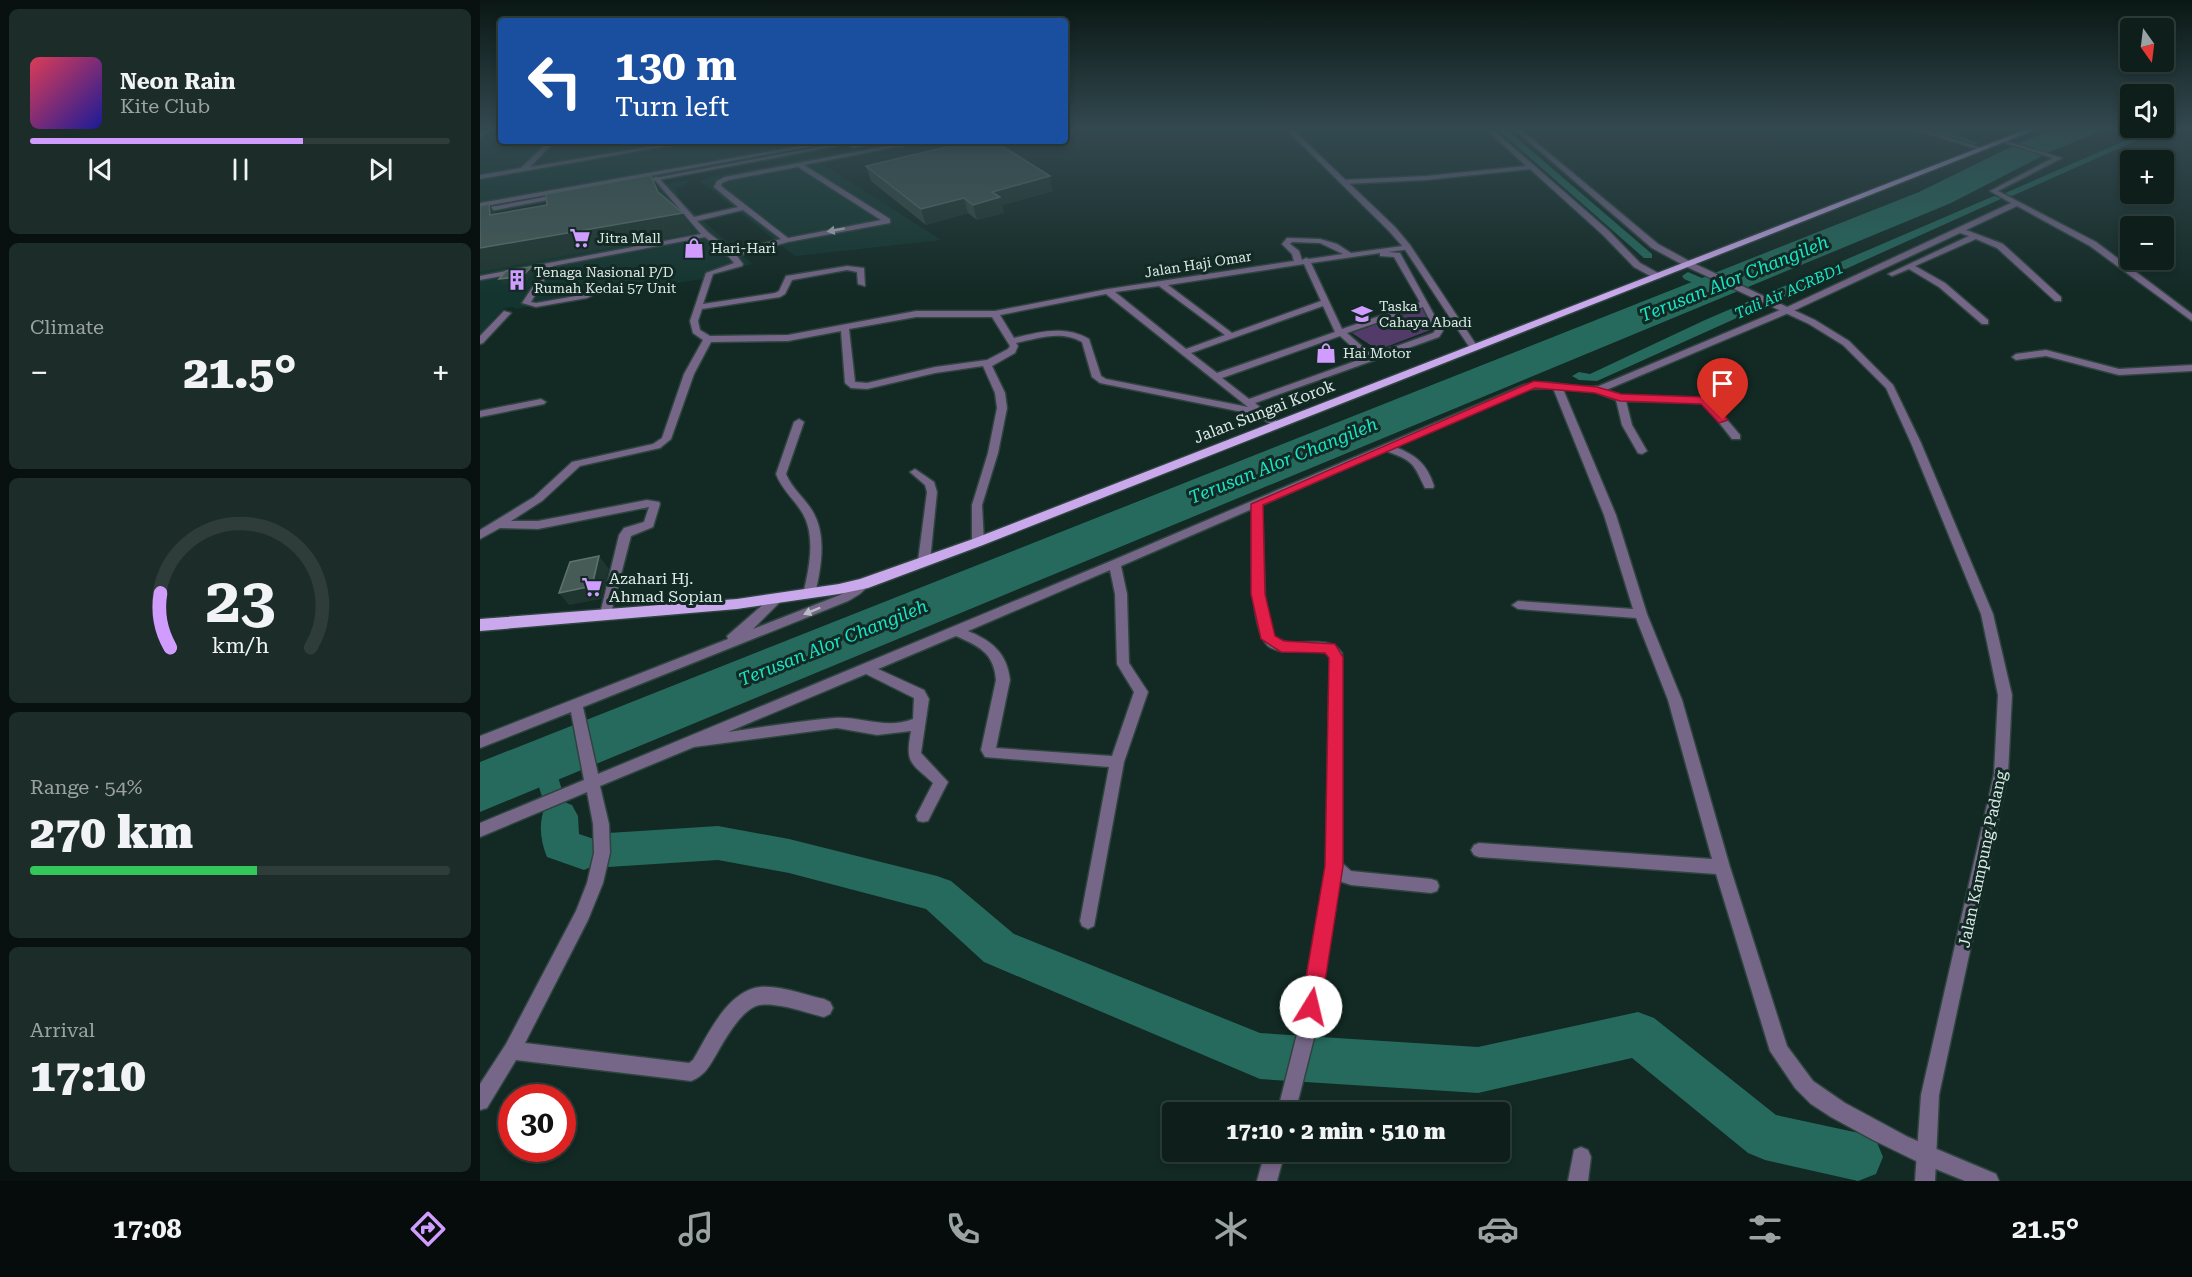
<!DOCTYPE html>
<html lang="en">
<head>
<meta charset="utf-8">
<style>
	:root { --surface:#0e1f1b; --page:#1c2c28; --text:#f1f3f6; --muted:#9ba2a3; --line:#2e3d3a; --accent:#d09dff }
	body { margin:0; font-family:"Roboto Serif",serif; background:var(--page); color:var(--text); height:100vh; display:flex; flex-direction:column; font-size:22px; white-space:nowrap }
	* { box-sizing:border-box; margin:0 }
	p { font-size:20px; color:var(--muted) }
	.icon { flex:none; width:33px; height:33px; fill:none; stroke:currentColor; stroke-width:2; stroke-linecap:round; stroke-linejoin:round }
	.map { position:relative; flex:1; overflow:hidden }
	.details { display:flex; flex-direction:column; gap:9px; padding:9px; background:#08110f; width:480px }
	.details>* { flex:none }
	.banner { position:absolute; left:18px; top:18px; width:570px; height:126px; border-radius:6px; box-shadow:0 3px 9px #0003,0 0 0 2px var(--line); background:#1a4fa0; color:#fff; overflow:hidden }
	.needle { width:39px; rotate:166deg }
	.buttons { position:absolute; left:1640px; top:18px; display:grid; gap:12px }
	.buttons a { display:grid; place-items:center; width:54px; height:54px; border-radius:6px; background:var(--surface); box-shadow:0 3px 9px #0003,0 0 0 2px var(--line); font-size:30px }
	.speed { position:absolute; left:18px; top:1084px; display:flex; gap:12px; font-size:30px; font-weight:700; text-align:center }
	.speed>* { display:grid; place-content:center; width:78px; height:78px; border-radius:50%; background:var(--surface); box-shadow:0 3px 9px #0003,0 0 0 2px var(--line); line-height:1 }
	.speed .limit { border:9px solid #d22; background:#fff; color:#111 }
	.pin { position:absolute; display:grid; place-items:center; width:51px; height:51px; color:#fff; margin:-62px -26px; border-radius:50% 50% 50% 0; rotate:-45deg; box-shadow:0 0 6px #0007 }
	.pin .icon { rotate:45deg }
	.me { position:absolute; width:66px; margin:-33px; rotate:9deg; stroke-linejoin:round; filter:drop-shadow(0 0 4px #0008) }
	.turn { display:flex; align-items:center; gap:21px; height:126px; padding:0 18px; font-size:27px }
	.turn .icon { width:78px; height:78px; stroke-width:2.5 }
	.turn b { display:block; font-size:42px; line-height:51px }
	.big { font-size:45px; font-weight:800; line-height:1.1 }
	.details .card { flex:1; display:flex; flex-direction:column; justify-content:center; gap:9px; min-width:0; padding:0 21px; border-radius:9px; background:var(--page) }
	.details .dial { align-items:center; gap:0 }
	.dial svg { height:156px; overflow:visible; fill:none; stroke:var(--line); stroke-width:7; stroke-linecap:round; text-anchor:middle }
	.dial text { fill:var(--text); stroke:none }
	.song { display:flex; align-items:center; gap:18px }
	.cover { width:72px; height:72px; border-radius:9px; background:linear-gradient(135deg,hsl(350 70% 55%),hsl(240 70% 35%)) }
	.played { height:6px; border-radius:3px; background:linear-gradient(90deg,var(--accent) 65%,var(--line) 65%) }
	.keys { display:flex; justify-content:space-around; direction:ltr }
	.heat { display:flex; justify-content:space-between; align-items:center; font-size:33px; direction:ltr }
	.charge { height:9px; border-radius:4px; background:linear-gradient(90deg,#34c759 54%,var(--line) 0) }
	.trip { position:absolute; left:682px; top:1102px; width:348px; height:60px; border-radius:6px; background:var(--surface); box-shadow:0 3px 9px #0003,0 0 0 2px var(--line); font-weight:800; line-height:60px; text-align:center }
	.menu { display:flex; height:96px; justify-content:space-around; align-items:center; background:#060c0b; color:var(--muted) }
	.menu .icon { width:42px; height:42px }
	.menu .active { color:var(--accent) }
	.menu b { font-size:27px; color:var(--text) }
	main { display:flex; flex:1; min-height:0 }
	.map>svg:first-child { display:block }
	.built { fill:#14352f }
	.green { fill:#523a69 }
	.water { fill:#256a5d }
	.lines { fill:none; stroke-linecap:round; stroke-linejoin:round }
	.canal { fill:#256a5d; fill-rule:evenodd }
	.river { fill:#256a5d; fill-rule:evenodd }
	.minor-casing { stroke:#2e443f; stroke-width:3 }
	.tertiary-casing { stroke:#2e443f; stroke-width:3 }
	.primary-casing { stroke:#2e443f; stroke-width:3 }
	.minor { fill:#766687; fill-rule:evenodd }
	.tertiary { fill:#766687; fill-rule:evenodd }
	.primary { fill:#caa8ec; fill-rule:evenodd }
	.wall { fill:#344a44 }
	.shaded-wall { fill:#1f3630 }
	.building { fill:#465b56; stroke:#5d726c; stroke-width:1.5 }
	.oneway { fill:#b8bcc5 }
	.route { fill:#e11d48; stroke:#92132f; stroke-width:1.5 }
	.labels { text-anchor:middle; stroke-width:6; stroke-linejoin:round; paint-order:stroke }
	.far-poi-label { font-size:14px; fill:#dceae6; stroke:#122924; text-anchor:start }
	.far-street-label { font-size:14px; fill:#dceae6; stroke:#122924 }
	.far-water-label { font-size:15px; font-style:italic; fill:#18e6c8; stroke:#122924 }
	.street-label { font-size:16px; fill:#dceae6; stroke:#122924 }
	.poi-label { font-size:16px; fill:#dceae6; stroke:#122924; text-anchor:start }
	.water-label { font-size:18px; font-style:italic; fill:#18e6c8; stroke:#122924 }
</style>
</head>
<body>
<main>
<section class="details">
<div class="card">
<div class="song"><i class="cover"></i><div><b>Neon Rain</b><p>Kite Club</p></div></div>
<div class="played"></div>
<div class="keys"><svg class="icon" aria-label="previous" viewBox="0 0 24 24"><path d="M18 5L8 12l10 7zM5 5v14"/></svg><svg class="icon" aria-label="pause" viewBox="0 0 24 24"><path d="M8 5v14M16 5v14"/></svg><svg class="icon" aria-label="next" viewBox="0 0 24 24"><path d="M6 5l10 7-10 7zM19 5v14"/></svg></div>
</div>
<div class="card"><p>Climate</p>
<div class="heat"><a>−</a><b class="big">21.5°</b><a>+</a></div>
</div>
<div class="card dial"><svg viewBox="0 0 100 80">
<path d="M14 69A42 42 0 1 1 86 69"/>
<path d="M14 69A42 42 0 0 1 9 41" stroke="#d09dff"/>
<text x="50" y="56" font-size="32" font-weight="700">23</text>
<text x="50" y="72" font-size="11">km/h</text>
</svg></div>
<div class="card"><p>Range · 54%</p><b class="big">270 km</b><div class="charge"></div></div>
<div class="card"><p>Arrival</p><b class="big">17:10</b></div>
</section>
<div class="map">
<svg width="1712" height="1181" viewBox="0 0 1712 1181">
	<rect width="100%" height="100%" fill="#122924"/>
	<g class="built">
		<polygon points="0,128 21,128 21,141 375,141 0,209"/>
		<polygon points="333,158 461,240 315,256 220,181 229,177"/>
		<polygon points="208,180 205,186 196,188 199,199 272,264 222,279 35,309 35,307 24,308 0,334 0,219"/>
	</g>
	<polygon class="green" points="943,306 953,329 898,350 872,333"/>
	<polygon class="water" points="1578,128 1628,128 1572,151 1471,203 0,812 0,762 1439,192 1541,142"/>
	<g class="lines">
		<g class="canal">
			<polygon points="1016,128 1025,128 1172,254 1172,258 1164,258"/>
			<polygon points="1442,128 1454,128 1499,143 1491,145"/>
			<polygon points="1674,128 1685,128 1532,196 1523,194"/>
			<polygon points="1514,196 1523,198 1117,381 1099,380 1092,376 1099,372 1110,374 1225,320"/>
			<polygon points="1208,272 1236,284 1238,287 1232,291 1204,279 1202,276"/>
			<polygon points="62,752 70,755 73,761 90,816 87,823 79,826 71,823 68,816 51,761 54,755"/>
		</g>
		<path class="river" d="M79,800L92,805L98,816L99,834L114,839L128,833L238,826L309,839L457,876L471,881L534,934L780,1033L998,1047L1158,1012L1174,1018L1296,1115L1379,1133L1396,1140L1403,1157L1396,1174L1378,1181L1285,1160L1268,1153L1152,1058L998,1093L780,1079L504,962L446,909L309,873L238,860L128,867L118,864L104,870L67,857C60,840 58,821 66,805Z"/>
		<g class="minor-casing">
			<g id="minor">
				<polygon points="7,128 13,128 0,138 0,133"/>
				<polygon points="1005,128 1011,128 1129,231 1160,263 1180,274 1180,278 1174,278 1154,267 1123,235 1050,169 946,180 863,184 860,182 863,180 946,176 1046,166"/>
				<polygon points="1033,128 1039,128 1178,244 1211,262 1211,266 1205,266 1172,248"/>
				<polygon points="1429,128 1437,128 1505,149 1500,150"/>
				<path d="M1522,140L1582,158L1518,191L1616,242L1712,314V321L1610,246L1537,206L1486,230L1523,244L1581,297V301H1575L1517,248L1496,239L1435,266L1465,283L1508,320V324H1502L1459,287L1429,269L1412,276L1408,274L1489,236L1480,233L1311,312L1126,390L1141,395L1226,398L1232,402L1260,435V439H1252L1226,406L1221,403L1146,401L1152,425L1167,451L1162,454L1158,453L1142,425L1136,400L1115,392L1083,389L1136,515L1167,614L1202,700L1250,867L1307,1046L1333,1081L1365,1103L1428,1137L1516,1174L1519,1181H1485L1436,1161L1393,1140L1351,1117L1331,1104L1315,1088L1290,1051L1236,874L999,857L994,855L991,850L994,845L999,843L1232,859L1188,700L1156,618L1038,609L1032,605L1038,601L1153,609L1124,515L1073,388L1050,389L915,447C936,455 947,464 954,486L953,488H945C933,463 934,461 906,451L782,505L785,600L794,637C813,651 847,631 862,653V863L871,871L951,879L957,881L959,886L957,891L951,893L871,885L859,881L836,1030L815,1113H797L818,1030L846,866L850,655C832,645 809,657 791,648C767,636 772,536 772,509L641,566L647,594L649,663L668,692L644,762L614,926L608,929L602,926L600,921L629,767L505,757L501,750L516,680C514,653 499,646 476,636L398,669L444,690L449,699L441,753L468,782L448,821L443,822L438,821L436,816L453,783C430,762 425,763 431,731L397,735L357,728L214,747L120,786L129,824L130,853L123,883L108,920L45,1043L209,1063L213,1060C228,1035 247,991 280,987C301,985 324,995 344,999L350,1002L353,1008L350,1014L344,1017C327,1013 292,1000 276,1006C260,1012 244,1041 236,1055C229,1067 224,1076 211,1081L36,1060L7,1108L0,1110V1084L26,1044L96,911L107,883L114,853L113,824L107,792L0,837V823L104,780L91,712L0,748V736L248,639L247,636L293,596L297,595L303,599L273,629L360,595L371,589L379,581H387L389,584C384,592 377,596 368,601L103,707L118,774L631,561L1044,385C1072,377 1093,391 1119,386L1305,308L1531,203L1510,191L1573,158L1522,142ZM630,570L635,594L637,664L654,692L632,756L516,748L530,680C527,653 512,641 488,631ZM386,674L434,698L433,719C406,730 381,716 354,718C319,721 283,727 248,732Z"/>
				<polygon points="69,141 75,141 50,167 202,141 216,141 0,179 0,175 41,168"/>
				<polygon points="348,141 361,141 0,207 0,203"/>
				<path d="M416,141H422L425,145L324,165L410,219V223L308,242L257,256L263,264L262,266L233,274L223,304L295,293L299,291L306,276L367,266L384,268L385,286L378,284L377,272L367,270L312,280L305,294L300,297L222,309L218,321L220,330L230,336L308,335L436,311H515L628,289L814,261L812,254L802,244L807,238L840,239L857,244L871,253L930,245V249L908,252L920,253L963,331L959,337L775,403L799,423L801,425L796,428L777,415L620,383L612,377L602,342C581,330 559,338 536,343L538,346L535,353L512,366L525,393L527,408L518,453L502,505L504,542L498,546L492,542V505L508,453L517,408L515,393L503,366L455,373L387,389L371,388L365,383L361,331L308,341L231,342L214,374L191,439L180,448L100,466L62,501L31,521H58L167,500L179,502L180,504L173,527L151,536L130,617H122L120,614L139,535L144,528L164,522L169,507L58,529L20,528L0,539V530L54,497L92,462L173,444L182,438L204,374L223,340L213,333L210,321L226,273L254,263L249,257L225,237L73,266L51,302L56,303L107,294L111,296L107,298L56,307L42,303L65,268L0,280V276L221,234L174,179V177H178L214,217L258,207L234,187L237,181L245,177L418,144ZM318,167L401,220L308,238L241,186L242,183L249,180ZM263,210L301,239L253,252L229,233L217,221ZM812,242L840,243L863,254L829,259L826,258L822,260L819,251L810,244ZM900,253V256L914,257L940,302L862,329L831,263ZM824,264L841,301L752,333L688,285ZM679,286L745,335L706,349L635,292ZM626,294L768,407L626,379L621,376L609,339C584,325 560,332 534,338L520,315ZM843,306L855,332L737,373L711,353ZM943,307L955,331L953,333L892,355L867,333ZM436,317H512L530,346L528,349L507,360L455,367L387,383L375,382L369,329ZM860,336L884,358L769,399L742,378Z"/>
				<polygon points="24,311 31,313 3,343 0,344 0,336"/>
				<polygon points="1566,350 1639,369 1712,365 1712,371 1639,375 1566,356 1536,360 1532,357 1536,354"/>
				<polygon points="61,399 66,402 64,404 0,417 0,411"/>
				<path d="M319,419L324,422L306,474C312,489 325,498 333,512C347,536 341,568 335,594L329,598L323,594C329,570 336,537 323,514C315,500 302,490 296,474L314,422Z"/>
				<polygon points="435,469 454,482 457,492 450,561 444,565 438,561 447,492 445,485 430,472"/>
				<polygon points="1101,1147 1108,1150 1111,1157 1108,1181 1088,1181 1094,1150"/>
				<polygon points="785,1152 805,1152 797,1181 777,1181"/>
			</g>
		</g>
		<g class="tertiary-casing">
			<g id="tertiary">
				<polygon points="805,128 811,128 915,227 930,245 997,346 996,348 990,348 924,248 909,231"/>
				<polygon points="370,141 383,141 157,184 154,182"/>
				<polygon points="391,141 421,143 431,141 422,147 393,144 373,148 370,146"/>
				<polygon points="81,194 84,196 83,197 0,213 0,209"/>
				<polygon points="1205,262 1211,262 1335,320 1369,341 1413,385 1441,443 1513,614 1532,695 1528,774 1459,1095 1455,1181 1435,1181 1441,1095 1514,774 1518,695 1501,614 1431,443 1406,388 1363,345 1329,324 1205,266"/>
			</g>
		</g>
		<g class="primary-casing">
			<polygon id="primary" points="1550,128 1560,128 503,545 388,588 359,594 257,609 0,631 0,619 257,599 359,584 380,579 493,539"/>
		</g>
		<use href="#minor" class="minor"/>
		<use href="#tertiary" class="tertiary"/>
		<use href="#primary" class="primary"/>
	</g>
	<polygon class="wall" points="386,166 573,191 522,205 524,213 497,220 488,213 446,225 391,181"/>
	<g class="shaded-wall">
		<polygon points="570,176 573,191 522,205 524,213 497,220 493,205 512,192"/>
		<polygon points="484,198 488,213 446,225 441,209"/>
		<polygon points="9,204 22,224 10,215"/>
		<polygon points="203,213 212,233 82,256 0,272 0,248"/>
		<polygon points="51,267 54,272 46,282 23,284 19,279"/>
		<polygon points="119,556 129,569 121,599 89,605 79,593"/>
	</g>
	<g class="building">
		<polygon points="491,141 514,141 570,176 512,192 520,197 493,205 484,198 441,209 386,166"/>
		<polygon points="167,176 171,176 178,192 203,213 0,248 0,206 9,204 10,215 67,205 66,194"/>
		<polygon points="51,267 43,276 19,279 26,271"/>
		<polygon points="119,556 112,586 79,593 90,562"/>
	</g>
	<defs><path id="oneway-solid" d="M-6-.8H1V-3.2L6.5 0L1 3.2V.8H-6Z" transform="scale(1.5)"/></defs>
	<g class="oneway">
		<use href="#oneway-solid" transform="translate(356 230) rotate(170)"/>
		<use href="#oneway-solid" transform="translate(332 611) rotate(158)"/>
	</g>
	<linearGradient id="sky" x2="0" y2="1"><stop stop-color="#0a1714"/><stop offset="0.44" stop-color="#334950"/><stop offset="1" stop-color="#334950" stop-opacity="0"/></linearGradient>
	<rect width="1712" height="293" fill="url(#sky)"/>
	<polygon class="route" points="1054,381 1117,387 1141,394 1222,397 1233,401 1248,420 1239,423 1221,404 1140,401 1115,393 1055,388 783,505 785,594 795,636 804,641 855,644 863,657 863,866 841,1007 838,1014 831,1017 824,1014 821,1007 845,866 849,658 845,653 801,652 781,639 771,594 771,504"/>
	<defs>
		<g id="supermarket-bare" transform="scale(1.62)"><path d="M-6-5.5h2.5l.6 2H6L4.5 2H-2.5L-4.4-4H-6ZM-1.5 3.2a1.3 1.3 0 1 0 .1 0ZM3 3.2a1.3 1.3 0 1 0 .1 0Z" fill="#d09dff" stroke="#122924" stroke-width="2.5" paint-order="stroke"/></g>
		<g id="shop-bare" transform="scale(1.62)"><path d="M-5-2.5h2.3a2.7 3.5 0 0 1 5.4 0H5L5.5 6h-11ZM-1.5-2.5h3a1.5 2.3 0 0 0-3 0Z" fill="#d09dff" stroke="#122924" stroke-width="2.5" paint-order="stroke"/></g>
		<g id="building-bare" transform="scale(1.62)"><path d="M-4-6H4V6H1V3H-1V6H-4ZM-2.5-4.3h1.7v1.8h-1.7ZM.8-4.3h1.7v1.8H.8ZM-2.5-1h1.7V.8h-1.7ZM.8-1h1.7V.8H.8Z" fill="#d09dff" stroke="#122924" stroke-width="2.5" paint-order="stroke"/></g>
		<g id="school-bare" transform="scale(1.62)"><path d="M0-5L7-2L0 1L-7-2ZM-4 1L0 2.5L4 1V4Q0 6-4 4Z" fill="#d09dff" stroke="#122924" stroke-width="2.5" paint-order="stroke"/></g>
	</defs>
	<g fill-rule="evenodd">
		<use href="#supermarket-bare" x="100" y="238"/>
		<use href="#shop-bare" x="214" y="248"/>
		<use href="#building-bare" x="37" y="280"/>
		<use href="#school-bare" x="882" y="314"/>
		<use href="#shop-bare" x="846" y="353"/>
		<use href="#supermarket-bare" x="112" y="587"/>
	</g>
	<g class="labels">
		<g class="far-poi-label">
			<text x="117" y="243">Jitra Mall</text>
			<text x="231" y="253">Hari-Hari</text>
			<text x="54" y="277">Tenaga Nasional P/D<tspan x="54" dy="16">Rumah Kedai 57 Unit</tspan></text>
			<text x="899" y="311">Taska<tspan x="899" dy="16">Cahaya Abadi</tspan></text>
			<text x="863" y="358">Hai Motor</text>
		</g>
		<g class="far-street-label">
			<text transform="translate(718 264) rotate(-9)" y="5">Jalan Haji Omar</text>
		</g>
		<g class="far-water-label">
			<text transform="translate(1309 291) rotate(-24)" y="5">Tali Air ACRBD1</text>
		</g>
		<g class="street-label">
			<text transform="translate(784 411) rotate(-21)" y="6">Jalan Sungai Korok</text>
			<text transform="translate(1502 859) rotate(-78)" y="6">Jalan Kampung Padang</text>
		</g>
		<g class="poi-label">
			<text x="129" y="584">Azahari Hj.<tspan x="129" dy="18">Ahmad Sopian</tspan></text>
		</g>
		<g class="water-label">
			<text transform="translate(1254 279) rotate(-22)" y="6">Terusan Alor Changileh</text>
			<text transform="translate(803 461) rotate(-22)" y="6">Terusan Alor Changileh</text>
			<text transform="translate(353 643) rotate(-22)" y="6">Terusan Alor Changileh</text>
		</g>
	</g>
</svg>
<div class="buttons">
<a><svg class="needle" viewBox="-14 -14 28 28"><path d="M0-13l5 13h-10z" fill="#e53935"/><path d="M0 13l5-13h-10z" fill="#9ba2a3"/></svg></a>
<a><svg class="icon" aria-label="sound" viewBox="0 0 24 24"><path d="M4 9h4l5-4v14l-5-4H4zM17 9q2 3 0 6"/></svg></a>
<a>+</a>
<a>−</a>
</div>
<div class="speed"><div class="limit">30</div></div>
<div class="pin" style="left:1243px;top:420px;background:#d93025"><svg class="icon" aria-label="arrive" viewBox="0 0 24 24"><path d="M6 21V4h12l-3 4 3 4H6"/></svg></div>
<svg class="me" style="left:831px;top:1007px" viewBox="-20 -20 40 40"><circle r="19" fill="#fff"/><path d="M0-13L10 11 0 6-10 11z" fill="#e11d48"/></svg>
<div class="trip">17:10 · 2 min · 510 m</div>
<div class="banner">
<div class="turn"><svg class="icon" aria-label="left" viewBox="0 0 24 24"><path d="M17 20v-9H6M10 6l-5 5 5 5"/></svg><div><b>130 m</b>Turn left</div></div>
</div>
</div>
</main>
<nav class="menu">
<b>17:08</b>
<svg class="icon active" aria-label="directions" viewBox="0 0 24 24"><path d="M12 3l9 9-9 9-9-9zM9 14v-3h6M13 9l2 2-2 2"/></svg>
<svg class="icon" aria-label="music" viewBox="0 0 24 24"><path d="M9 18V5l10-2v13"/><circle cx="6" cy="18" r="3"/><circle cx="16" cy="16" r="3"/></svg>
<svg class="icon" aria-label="phone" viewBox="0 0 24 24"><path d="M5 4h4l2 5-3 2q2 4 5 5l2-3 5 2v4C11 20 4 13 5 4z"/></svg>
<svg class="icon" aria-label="climate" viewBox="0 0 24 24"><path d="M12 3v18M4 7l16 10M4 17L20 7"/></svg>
<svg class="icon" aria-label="car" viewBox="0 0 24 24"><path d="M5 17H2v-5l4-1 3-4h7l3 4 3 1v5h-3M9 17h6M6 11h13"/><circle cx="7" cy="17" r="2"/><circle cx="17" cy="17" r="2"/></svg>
<svg class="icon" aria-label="filters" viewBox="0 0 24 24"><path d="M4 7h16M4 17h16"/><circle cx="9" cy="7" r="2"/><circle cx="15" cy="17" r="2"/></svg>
<b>21.5°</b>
</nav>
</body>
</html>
